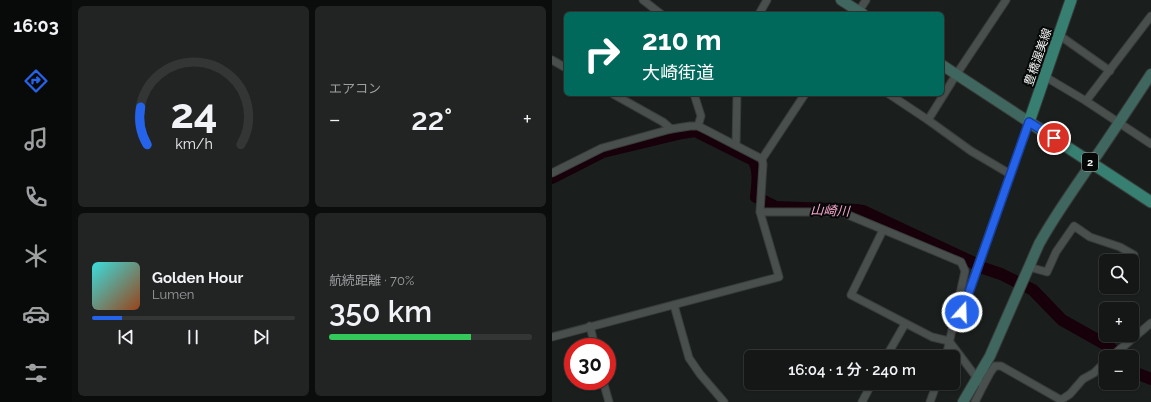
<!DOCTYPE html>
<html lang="ja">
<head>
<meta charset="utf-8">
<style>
	:root { --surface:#141716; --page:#212423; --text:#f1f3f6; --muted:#9d9fa1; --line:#333635; --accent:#2563eb }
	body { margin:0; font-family:Raleway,"Noto Sans JP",sans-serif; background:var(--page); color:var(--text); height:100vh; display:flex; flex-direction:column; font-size:15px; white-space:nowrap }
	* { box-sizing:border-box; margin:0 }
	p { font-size:13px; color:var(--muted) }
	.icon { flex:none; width:22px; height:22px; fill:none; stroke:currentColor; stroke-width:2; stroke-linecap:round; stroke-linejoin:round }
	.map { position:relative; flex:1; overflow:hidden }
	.sheet { display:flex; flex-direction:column; gap:6px; padding:6px; background:#0b0d0c; width:480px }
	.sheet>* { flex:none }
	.banner { position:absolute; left:12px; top:12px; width:380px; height:84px; border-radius:6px; box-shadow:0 1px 3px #0004,0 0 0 1px var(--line); background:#00695c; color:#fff; overflow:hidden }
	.buttons { position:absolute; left:547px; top:254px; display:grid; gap:8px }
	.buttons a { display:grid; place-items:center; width:40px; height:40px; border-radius:6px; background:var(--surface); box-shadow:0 1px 3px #0004,0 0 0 1px var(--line); font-size:20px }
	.speed { position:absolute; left:12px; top:338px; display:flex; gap:8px; font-size:20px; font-weight:700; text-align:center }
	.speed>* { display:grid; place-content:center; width:52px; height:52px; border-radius:50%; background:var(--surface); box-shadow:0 1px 3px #0004,0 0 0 1px var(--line); line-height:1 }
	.speed .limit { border:6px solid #d22; background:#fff; color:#111 }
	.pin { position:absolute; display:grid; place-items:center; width:34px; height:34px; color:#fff; margin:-17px; border:2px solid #fff; border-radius:50%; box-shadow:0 1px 4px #0007 }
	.me { position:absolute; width:44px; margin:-22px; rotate:20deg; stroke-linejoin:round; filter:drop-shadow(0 0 3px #0008) }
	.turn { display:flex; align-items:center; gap:14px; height:84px; padding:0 12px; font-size:18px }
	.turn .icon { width:52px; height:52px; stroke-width:2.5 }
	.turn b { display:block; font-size:28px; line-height:34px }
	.big { font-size:30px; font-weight:600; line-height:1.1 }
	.sheet .tile { flex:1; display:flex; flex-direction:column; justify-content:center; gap:6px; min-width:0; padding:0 14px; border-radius:6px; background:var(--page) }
	.sheet .dial { align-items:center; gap:0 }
	.dial svg { height:104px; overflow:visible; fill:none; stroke:var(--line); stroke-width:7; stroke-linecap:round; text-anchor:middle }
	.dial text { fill:var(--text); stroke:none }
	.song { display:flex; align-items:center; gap:12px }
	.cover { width:48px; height:48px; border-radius:6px; background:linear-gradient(135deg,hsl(180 70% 55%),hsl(20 70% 35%)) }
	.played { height:4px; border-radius:2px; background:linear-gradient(90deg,var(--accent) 15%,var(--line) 15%) }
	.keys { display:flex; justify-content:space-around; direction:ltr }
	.heat { display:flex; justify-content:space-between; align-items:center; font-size:22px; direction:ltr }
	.charge { height:6px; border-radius:3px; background:linear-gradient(90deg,#34c759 70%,var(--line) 0) }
	.sheet .tiles { flex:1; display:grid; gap:6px; grid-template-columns:repeat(2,1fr) }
	.trip { position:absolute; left:192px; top:350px; width:216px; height:40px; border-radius:6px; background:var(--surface); box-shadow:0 1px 3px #0004,0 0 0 1px var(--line); font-weight:600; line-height:40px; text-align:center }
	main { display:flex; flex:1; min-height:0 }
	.tabs { display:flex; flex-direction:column; width:72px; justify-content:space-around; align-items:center; background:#080909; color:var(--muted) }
	.tabs .icon { width:28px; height:28px }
	.tabs .active { color:var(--accent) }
	.tabs b { font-size:18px; color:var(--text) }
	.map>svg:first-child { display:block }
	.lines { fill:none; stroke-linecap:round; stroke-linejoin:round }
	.river { stroke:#17000a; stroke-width:12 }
	.street-casing { stroke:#383c3b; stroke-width:9 }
	.secondary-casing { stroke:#383c3b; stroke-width:12 }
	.primary-casing { stroke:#383c3b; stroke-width:13 }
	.street { stroke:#494f4d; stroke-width:7 }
	.secondary { stroke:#40675f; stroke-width:10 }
	.primary { stroke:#378071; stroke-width:11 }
	.route-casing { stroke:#184099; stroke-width:10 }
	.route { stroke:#2563eb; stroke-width:7 }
	.labels { text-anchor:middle; stroke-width:4; stroke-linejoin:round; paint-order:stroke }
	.shield { fill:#060808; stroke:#a9acab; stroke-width:1 }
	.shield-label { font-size:11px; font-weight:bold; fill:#eff2f1 }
	.street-label { font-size:12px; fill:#eff2f1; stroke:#060808 }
	.water-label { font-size:13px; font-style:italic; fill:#faa6cd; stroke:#060808 }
</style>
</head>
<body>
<main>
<nav class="tabs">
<b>16:03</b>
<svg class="icon active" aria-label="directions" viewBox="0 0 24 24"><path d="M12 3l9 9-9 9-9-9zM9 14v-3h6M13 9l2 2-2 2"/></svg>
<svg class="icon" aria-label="music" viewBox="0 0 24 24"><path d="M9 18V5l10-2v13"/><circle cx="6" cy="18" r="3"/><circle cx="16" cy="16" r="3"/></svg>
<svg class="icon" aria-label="phone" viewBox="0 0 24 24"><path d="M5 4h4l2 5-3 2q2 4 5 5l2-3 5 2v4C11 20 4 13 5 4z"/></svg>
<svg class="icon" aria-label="climate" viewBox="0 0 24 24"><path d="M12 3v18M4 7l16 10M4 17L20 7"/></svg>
<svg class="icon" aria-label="car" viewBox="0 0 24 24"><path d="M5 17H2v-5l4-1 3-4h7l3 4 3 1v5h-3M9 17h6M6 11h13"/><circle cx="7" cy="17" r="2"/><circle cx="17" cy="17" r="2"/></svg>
<svg class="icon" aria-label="filters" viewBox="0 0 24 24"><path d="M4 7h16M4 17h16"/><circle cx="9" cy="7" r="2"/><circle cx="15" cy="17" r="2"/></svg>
</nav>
<section class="sheet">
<div class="tiles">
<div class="tile dial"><svg viewBox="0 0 100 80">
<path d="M14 69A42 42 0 1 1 86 69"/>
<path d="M14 69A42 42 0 0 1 9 40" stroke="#2563eb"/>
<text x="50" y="56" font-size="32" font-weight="700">24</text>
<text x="50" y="72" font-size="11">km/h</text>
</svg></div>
<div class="tile"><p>エアコン</p>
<div class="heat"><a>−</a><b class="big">22°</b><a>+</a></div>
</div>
<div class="tile">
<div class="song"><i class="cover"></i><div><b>Golden Hour</b><p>Lumen</p></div></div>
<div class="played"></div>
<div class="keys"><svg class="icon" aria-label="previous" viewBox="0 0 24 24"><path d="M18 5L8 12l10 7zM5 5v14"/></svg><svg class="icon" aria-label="pause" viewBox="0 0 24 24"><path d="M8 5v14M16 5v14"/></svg><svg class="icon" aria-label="next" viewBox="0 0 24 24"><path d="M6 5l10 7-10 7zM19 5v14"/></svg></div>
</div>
<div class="tile"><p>航続距離 · 70%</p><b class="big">350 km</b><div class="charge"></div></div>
</div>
</section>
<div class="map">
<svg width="599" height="402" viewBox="0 0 599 402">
	<rect width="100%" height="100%" fill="#1a1f1d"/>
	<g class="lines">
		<g class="river">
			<path d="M0,178L51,152L130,133L143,131L201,160C208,170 205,186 204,197L224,207L304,210L311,211L420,262L428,267L449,274L481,290L510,320L558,347L567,357"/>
			<polyline points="580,369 584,373 599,379"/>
		</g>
		<g class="street-casing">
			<g id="street">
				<polyline points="91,0 109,14"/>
				<polyline points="207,14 215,0"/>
				<polyline points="305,14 314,0"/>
				<polyline points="507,35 558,71"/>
				<polyline points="0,60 14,68"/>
				<polyline points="492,76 534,101 599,144"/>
				<polyline points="61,94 111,122 119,129"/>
				<polyline points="142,94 149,116 146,126"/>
				<polyline points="337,94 376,120 419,151 458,174"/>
				<polyline points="534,101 599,16"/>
				<polyline points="376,120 404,75 454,0"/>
				<polyline points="184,145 185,94"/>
				<polyline points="0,173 50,148 119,129 138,126 146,126 156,131 210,159"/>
				<polyline points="208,212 289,212 409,262 413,271 394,357"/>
				<polyline points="331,230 299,295 380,337 397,341 431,386 423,402"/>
				<polyline points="477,267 495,272 504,252 522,226 538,237 568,247 582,255"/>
				<polyline points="122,305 137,358 148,374 172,402"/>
				<polyline points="38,326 43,347"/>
				<polyline points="404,327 477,122"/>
				<polyline points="0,337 227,277 208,212 211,164 210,159 253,94"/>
				<polyline points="334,357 353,324"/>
				<polyline points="559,357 599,323"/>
				<polyline points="51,381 57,402"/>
				<polyline points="431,386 438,373 443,366 449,366 509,400 518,394 531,379 542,373 554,361"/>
				<polyline points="310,402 320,383"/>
				<polyline points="378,402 385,383"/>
			</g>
		</g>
		<g class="secondary-casing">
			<g id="secondary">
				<polyline points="289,0 311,14"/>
				<polyline points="390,65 477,122"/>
				<path d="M411,402L438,356L487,244C503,215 522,189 541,161C561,132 580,103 599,74"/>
			</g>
		</g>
		<g class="primary-casing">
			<polyline id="primary" points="519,0 477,122 599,202"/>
		</g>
		<use href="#street" class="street"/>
		<use href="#secondary" class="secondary"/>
		<use href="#primary" class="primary"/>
	</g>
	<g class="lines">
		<g class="route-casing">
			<polyline id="route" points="410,312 477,122 502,138"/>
		</g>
		<use href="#route" class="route"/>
	</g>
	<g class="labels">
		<rect class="shield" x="530" y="153" width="16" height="18" rx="3"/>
		<g class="shield-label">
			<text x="538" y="166">2</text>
		</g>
		<g class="street-label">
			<text transform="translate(486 57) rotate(-71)" y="4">豊橋渥美線</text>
		</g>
		<g class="water-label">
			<text transform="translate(278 210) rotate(3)" y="5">山崎川</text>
		</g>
	</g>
</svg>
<div class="buttons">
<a><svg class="icon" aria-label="search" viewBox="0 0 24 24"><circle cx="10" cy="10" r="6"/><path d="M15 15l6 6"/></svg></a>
<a>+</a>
<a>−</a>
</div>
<div class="speed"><div class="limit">30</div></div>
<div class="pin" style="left:502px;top:138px;background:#d93025"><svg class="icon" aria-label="arrive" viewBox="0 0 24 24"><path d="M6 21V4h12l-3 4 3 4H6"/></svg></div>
<svg class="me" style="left:410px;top:312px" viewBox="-20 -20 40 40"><circle r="17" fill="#2563eb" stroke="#fff" stroke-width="3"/><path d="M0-11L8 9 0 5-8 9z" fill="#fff"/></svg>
<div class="trip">16:04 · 1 分 · 240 m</div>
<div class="banner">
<div class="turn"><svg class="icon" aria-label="right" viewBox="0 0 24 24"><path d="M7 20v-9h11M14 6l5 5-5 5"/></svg><div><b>210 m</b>大崎街道</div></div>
</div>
</div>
</main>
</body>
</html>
